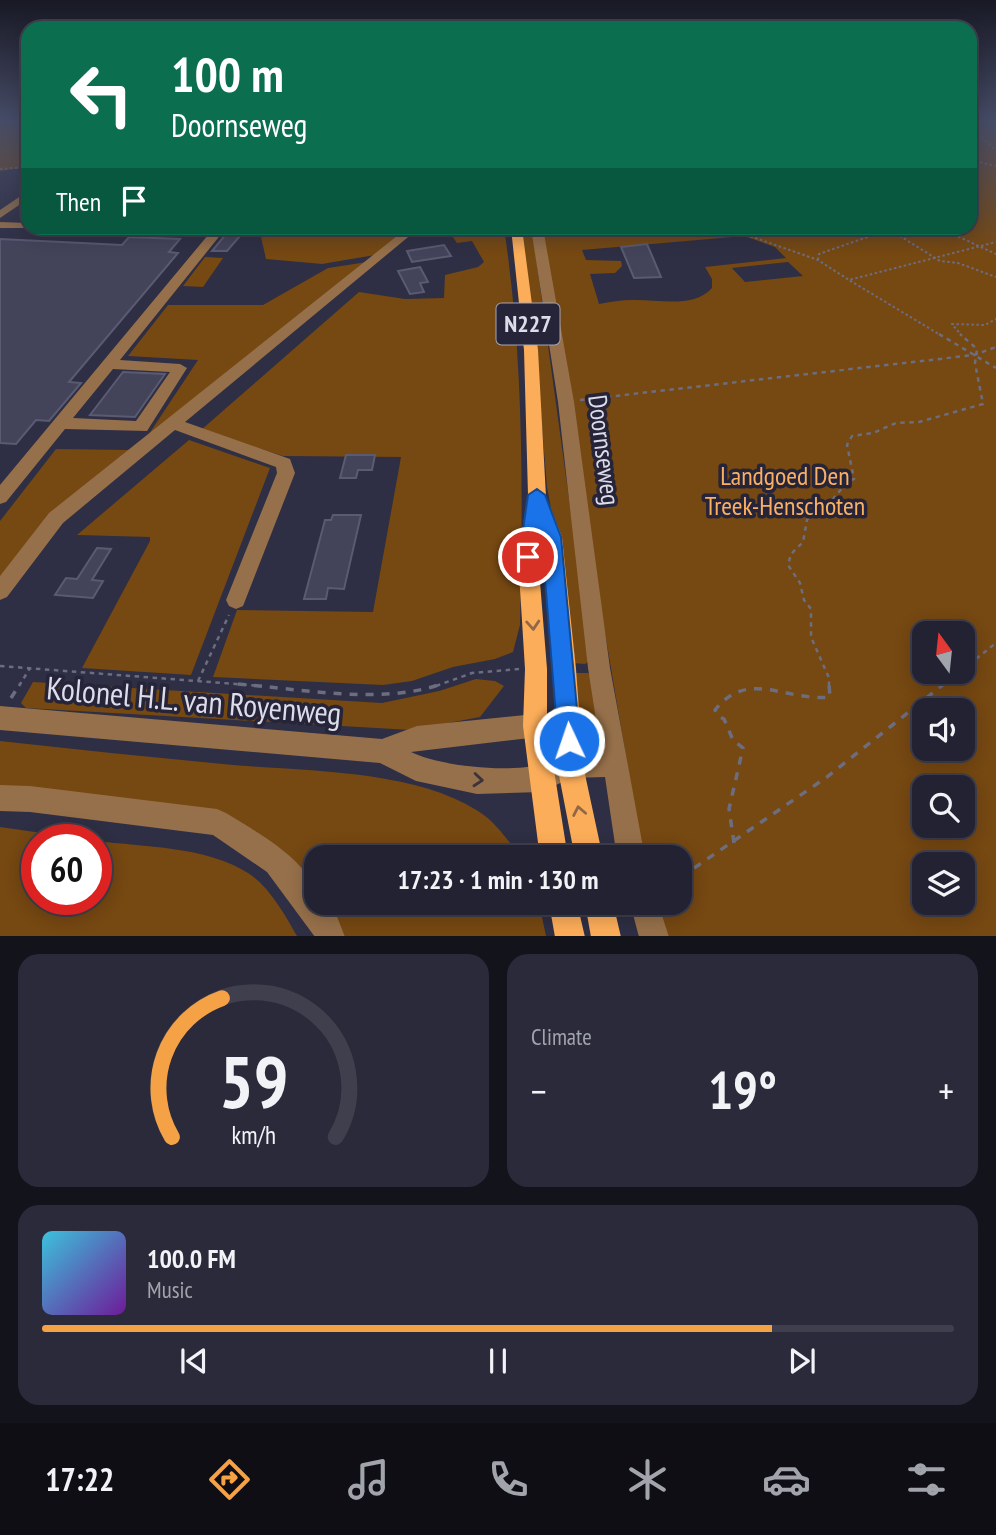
<!DOCTYPE html>
<html lang="en">
<head>
<meta charset="utf-8">
<style>
	:root { --surface:#223; --page:#2a2a3b; --text:#f1f3f6; --muted:#a2a4ac; --line:#3f3f4e; --accent:#f5a246 }
	body { margin:0; font-family:"PT Sans Narrow",sans-serif; background:var(--page); color:var(--text); height:100vh; display:flex; flex-direction:column; font-size:26px; white-space:nowrap }
	* { box-sizing:border-box; margin:0 }
	p { font-size:23px; color:var(--muted) }
	.icon { flex:none; width:38px; height:38px; fill:none; stroke:currentColor; stroke-width:2; stroke-linecap:round; stroke-linejoin:round }
	.map { position:relative; height:936px; overflow:hidden }
	.panel { display:flex; flex-direction:column; gap:18px; padding:18px; background:#13131c; flex:1 }
	.panel>* { flex:none }
	.banner { position:absolute; left:21px; top:21px; width:956px; height:214px; border-radius:21px; box-shadow:0 4px 18px #0003,0 0 0 2px var(--line); background:#0b6e4f; color:#fff; overflow:hidden }
	.needle { width:46px; rotate:345deg }
	.controls { position:absolute; left:912px; top:621px; display:grid; gap:14px }
	.controls a { display:grid; place-items:center; width:63px; height:63px; border-radius:14px; background:var(--surface); box-shadow:0 4px 18px #0003,0 0 0 2px var(--line); font-size:35px }
	.speed { position:absolute; left:21px; top:824px; display:flex; gap:14px; font-size:35px; font-weight:700; text-align:center }
	.speed>* { display:grid; place-content:center; width:91px; height:91px; border-radius:50%; background:var(--surface); box-shadow:0 4px 18px #0003,0 0 0 2px var(--line); line-height:1 }
	.speed .limit { border:10px solid #d22; background:#fff; color:#111 }
	.pin { position:absolute; display:grid; place-items:center; width:60px; height:60px; color:#fff; margin:-30px; border:4px solid #fff; border-radius:50%; box-shadow:0 2px 7px #0007 }
	.me { position:absolute; width:77px; margin:-38px; rotate:357deg; stroke-linejoin:round; filter:drop-shadow(0 0 5px #0008) }
	.turn { display:flex; align-items:center; gap:24px; height:147px; padding:0 35px; font-size:32px }
	.turn .icon { width:91px; height:91px; stroke-width:2.5 }
	.turn b { display:block; font-size:49px; line-height:60px }
	.then { display:flex; align-items:center; height:66px; padding:0 35px; background:#0003; gap:14px; font-size:26px }
	.big { font-size:52px; font-weight:600; line-height:1.1 }
	.panel .widget { flex:1; display:flex; flex-direction:column; justify-content:center; gap:10px; min-width:0; padding:0 24px; border-radius:21px; background:var(--page) }
	.panel .dial { align-items:center; gap:0 }
	.dial svg { height:182px; overflow:visible; fill:none; stroke:var(--line); stroke-width:7; stroke-linecap:round; text-anchor:middle }
	.dial text { fill:var(--text); stroke:none }
	.song { display:flex; align-items:center; gap:21px }
	.cover { width:84px; height:84px; border-radius:10px; background:linear-gradient(135deg,hsl(190 70% 55%),hsl(280 70% 35%)) }
	.played { height:7px; border-radius:4px; background:linear-gradient(90deg,var(--accent) 80%,var(--line) 80%) }
	.keys { display:flex; justify-content:space-around; direction:ltr }
	.heat { display:flex; justify-content:space-between; align-items:center; font-size:38px; direction:ltr }
	.panel .tiles { flex:1; display:grid; gap:18px; grid-template-columns:1fr 1fr }
	.widget:last-child { grid-column:span 2 }
	.trip { position:absolute; left:304px; top:845px; width:388px; height:70px; border-radius:21px; background:var(--surface); box-shadow:0 4px 18px #0003,0 0 0 2px var(--line); font-weight:600; line-height:70px; text-align:center }
	.menu { display:flex; height:112px; justify-content:space-around; align-items:center; background:#0e0e14; color:var(--muted) }
	.menu .icon { width:49px; height:49px }
	.menu .active { color:var(--accent) }
	.menu b { font-size:32px; color:var(--text) }
	.map>svg:first-child { display:block }
	.green { fill:#764812; fill-rule:evenodd }
	.building { fill:#43435a; stroke:#5a5a72; stroke-width:2 }
	.lines { fill:none; stroke-linecap:round; stroke-linejoin:round }
	.path-far2 { stroke:#6d6d80; stroke-width:2; stroke-dasharray:2.5 2.5; stroke-linecap:butt }
	.path-far1 { stroke:#6d6d80; stroke-width:2.5; stroke-dasharray:4.5 4.5; stroke-linecap:butt }
	.path { stroke:#6d6d80; stroke-width:3.5; stroke-dasharray:8 8; stroke-linecap:butt }
	.minor { fill:#96704a; fill-rule:evenodd }
	.major { fill:#fcad59; fill-rule:evenodd }
	.oneway { stroke:#906849 }
	.oneway2 { stroke:#3c333c }
	.route { fill:#1a73e8; stroke:#114b97; stroke-width:2 }
	.labels { text-anchor:middle; stroke-width:7; stroke-linejoin:round; paint-order:stroke }
	.shield { fill:#252439; stroke:#a5a5b5; stroke-width:2 }
	.shield-label { font-size:24px; font-weight:bold; fill:#dcdcea }
	.street-label { font-size:26px; fill:#dcdcea; stroke:#252439 }
	.park-label { font-size:26px; fill:#fbb061; stroke:#252439 }
	.near-street-label { font-size:32px; fill:#dcdcea; stroke:#252439 }
</style>
</head>
<body>
<div class="map">
<svg width="996" height="937" viewBox="0 0 996 937">
	<rect width="100%" height="100%" fill="#2e2e44"/>
	<g class="green">
		<polygon points="0,122 28,122 28,167 0,171"/>
		<path d="M970,122H996V936H668L657,903H681V858L643,857L603,621L551,275L541,228H970ZM744,236L775,247L786,258L705,267L712,279V288C693,309 657,299 632,300C621,300 610,302 599,304L590,274L615,273L622,266L621,261L586,260L582,250ZM788,262L803,276L745,282L732,268ZM924,634H962V672H924ZM924,710H962V749H924ZM924,788H962V826H924ZM924,864H962V903H924Z"/>
		<polygon points="259,228 411,228 375,255 322,264 266,259"/>
		<path d="M427,228H504C524,359 523,492 520,625L513,652L495,659L453,667L412,681L383,685L213,677L237,610L373,612L401,457L283,456L201,430L359,292L405,299L444,298L445,275L478,267L484,262L472,241L457,243L450,233H420Z"/>
		<polygon points="517,228 532,228 591,660 585,664 572,663 564,581 547,487 534,331"/>
		<polygon points="205,257 223,258 203,287 183,286"/>
		<polygon points="367,262 147,437 198,360 128,356 168,305 263,305 328,268"/>
		<polygon points="189,440 270,468 191,675 82,668 150,541 150,537 77,535"/>
		<polygon points="56,449 130,450 52,512 0,579 0,521"/>
		<path d="M575,673H588L594,679L603,745L595,748C573,725 577,703 575,673Z"/>
		<polygon points="476,679 495,681 504,686 480,717 411,730 26,708 21,703 33,682 382,703 439,691"/>
		<path d="M0,741C74,749 148,757 223,764C301,772 410,768 478,811C496,822 508,841 521,857L317,858V903H539L546,936H334L233,830L0,796Z"/>
		<path d="M0,827L91,840H37V900H96V841C144,847 205,846 248,873C269,886 285,915 297,936H0Z"/>
	</g>
	<g class="building">
		<polygon points="231,228 247,228 227,251 212,251"/>
		<polygon points="129,237 180,239 169,252 178,253 69,382 81,383 49,421 36,420 16,444 0,443 0,239 122,245"/>
		<polygon points="647,244 661,277 634,278 621,247"/>
		<polygon points="444,245 451,256 412,262 407,251"/>
		<polygon points="420,267 428,282 420,283 424,292 410,294 398,271"/>
		<polygon points="123,372 165,374 135,417 90,415"/>
		<polygon points="346,455 375,455 372,470 358,470 356,478 340,478"/>
		<polygon points="333,515 361,515 344,589 328,588 326,599 304,599 325,520 331,520"/>
		<polygon points="97,548 111,549 92,580 103,581 93,598 55,595 66,578 77,579"/>
	</g>
	<g class="lines">
		<g class="path-far2">
			<polyline points="970,127 996,150"/>
			<polyline points="970,160 996,166"/>
			<polyline points="0,169 28,167"/>
			<polyline points="738,228 747,235 818,260 849,280"/>
			<polyline points="866,228 878,234 900,236 940,261 958,263 996,277"/>
			<polyline points="940,228 996,254"/>
			<polyline points="818,260 819,254 893,228"/>
			<polyline points="942,336 849,280 996,242"/>
			<polyline points="962,336 952,324 985,325 996,319"/>
		</g>
		<g class="path-far1">
			<polyline points="939,334 996,368"/>
			<polyline points="580,400 974,355 996,347"/>
			<polyline points="0,666 262,686"/>
			<polyline points="962,670 996,643"/>
			<polyline points="198,681 229,615"/>
			<polyline points="19,686 30,668"/>
			<polyline points="436,686 472,673 519,669"/>
			<polyline points="829,686 829,678 811,637 811,609 804,600 800,583 788,565 791,554 803,542 807,520 816,509 828,505 848,481 854,479 847,445 852,436 873,433 896,423 919,422 983,404 975,363 977,349 960,334"/>
			<polyline points="942,686 959,672"/>
		</g>
		<g class="path">
			<path d="M238,684C300,689 383,705 441,684"/>
			<polyline points="11,698 20,684"/>
			<path d="M734,843L729,809L743,748L733,740L724,719L718,716L715,710C748,668 786,702 830,697L829,684"/>
			<polyline points="681,877 827,777 944,684"/>
		</g>
		<g class="minor">
			<polygon points="28,191 28,199 0,218 0,210"/>
			<polygon points="0,222 28,223 28,228 33,228 0,228"/>
			<path d="M82,228H226L120,360L180,364L187,368L147,431L65,429L6,502L0,504V485L208,235L87,231ZM113,369L170,372L136,421L73,418Z"/>
			<polygon points="407,228 419,228 185,422 290,459 295,473 243,606 236,609 229,606 226,600 277,473 276,467 175,430 63,523 7,597 0,600 0,576 49,513"/>
			<path d="M531,228H543L574,402L610,668L645,858H617L605,777L571,778L541,792L477,794L416,781L380,763L0,730V706L382,739L417,726L535,714L544,718L575,752H601L588,668L558,402ZM530,738L550,761C521,775 441,767 411,752Z"/>
			<path d="M0,785L30,786L217,809L226,813C256,832 317,863 317,903H328L336,914L345,937H315L267,872L213,835L30,812L0,811Z"/>
			<polygon points="630,903 658,903 669,937 639,937"/>
		</g>
		<g class="major">
			<polygon points="511,228 522,228 538,350 546,497 562,537 576,669 583,765 603,858 575,858 557,765 554,669 541,533 538,557 547,669 547,726 568,858 540,858 523,726 525,669 518,557 528,495 524,350"/>
			<polygon points="549,903 577,903 585,937 555,937"/>
			<polygon points="585,903 613,903 621,937 591,937"/>
		</g>
	</g>
	<defs><path id="oneway-chevron" d="M-2-3.5L2.5 0L-2 3.5" fill="none" stroke-width="1.6" stroke-linecap="round" stroke-linejoin="round" transform="scale(1.75)"/></defs>
	<g class="oneway">
		<use href="#oneway-chevron" transform="translate(533 625) rotate(86)"/>
		<use href="#oneway-chevron" transform="translate(579 811) rotate(-101)"/>
	</g>
	<use class="oneway2" href="#oneway-chevron" transform="translate(478 780) rotate(5)"/>
	<linearGradient id="sky" x2="0" y2="1"><stop stop-color="#191925"/><stop offset="0.48" stop-color="#464c67"/><stop offset="1" stop-color="#464c67" stop-opacity="0"/></linearGradient>
	<rect width="996" height="253" fill="url(#sky)"/>
	<polygon class="route" points="537,489 545,495 561,537 580,741 577,749 569,752 561,749 558,741 541,530 535,562 528,564 522,562 519,557 528,495"/>
	<g class="labels">
		<rect class="shield" x="496.5" y="303.5" width="63" height="41" rx="5"/>
		<g class="shield-label">
			<text x="528" y="332">N227</text>
		</g>
		<g class="street-label">
			<text transform="translate(604 450) rotate(83)" y="9">Doornseweg</text>
		</g>
		<g class="park-label">
			<text x="785" y="485">Landgoed Den<tspan x="785" dy="30">Treek-Henschoten</tspan></text>
		</g>
		<g class="near-street-label">
			<text transform="translate(194 701) rotate(5)" y="11">Kolonel H.L. van Royenweg</text>
		</g>
	</g>
</svg>
<div class="controls">
<a><svg class="needle" viewBox="-14 -14 28 28"><path d="M0-13l5 13h-10z" fill="#e53935"/><path d="M0 13l5-13h-10z" fill="#a2a4ac"/></svg></a>
<a><svg class="icon" aria-label="sound" viewBox="0 0 24 24"><path d="M4 9h4l5-4v14l-5-4H4zM17 9q2 3 0 6"/></svg></a>
<a><svg class="icon" aria-label="search" viewBox="0 0 24 24"><circle cx="10" cy="10" r="6"/><path d="M15 15l6 6"/></svg></a>
<a><svg class="icon" aria-label="layers" viewBox="0 0 24 24"><path d="M12 4l9 5-9 5-9-5zM3 14l9 5 9-5"/></svg></a>
</div>
<div class="speed"><div class="limit">60</div></div>
<div class="pin" style="left:528px;top:557px;background:#d93025"><svg class="icon" aria-label="arrive" viewBox="0 0 24 24"><path d="M6 21V4h12l-3 4 3 4H6"/></svg></div>
<svg class="me" style="left:569px;top:741px" viewBox="-20 -20 40 40"><circle r="17" fill="#1a73e8" stroke="#fff" stroke-width="3"/><path d="M0-11L8 9 0 5-8 9z" fill="#fff"/></svg>
<div class="trip">17:23 · 1 min · 130 m</div>
<div class="banner">
<div class="turn"><svg class="icon" aria-label="left" viewBox="0 0 24 24"><path d="M17 20v-9H6M10 6l-5 5 5 5"/></svg><div><b>100 m</b>Doornseweg</div></div>
<div class="then">Then<svg class="icon" aria-label="arrive" viewBox="0 0 24 24"><path d="M6 21V4h12l-3 4 3 4H6"/></svg></div>
</div>
</div>
<section class="panel">
<div class="tiles">
<div class="widget dial"><svg viewBox="0 0 100 80">
<path d="M14 69A42 42 0 1 1 86 69"/>
<path d="M14 69A42 42 0 0 1 36 8" stroke="#f5a246"/>
<text x="50" y="56" font-size="32" font-weight="700">59</text>
<text x="50" y="72" font-size="11">km/h</text>
</svg></div>
<div class="widget"><p>Climate</p>
<div class="heat"><a>−</a><b class="big">19°</b><a>+</a></div>
</div>
<div class="widget">
<div class="song"><i class="cover"></i><div><b>100.0 FM</b><p>Music</p></div></div>
<div class="played"></div>
<div class="keys"><svg class="icon" aria-label="previous" viewBox="0 0 24 24"><path d="M18 5L8 12l10 7zM5 5v14"/></svg><svg class="icon" aria-label="pause" viewBox="0 0 24 24"><path d="M8 5v14M16 5v14"/></svg><svg class="icon" aria-label="next" viewBox="0 0 24 24"><path d="M6 5l10 7-10 7zM19 5v14"/></svg></div>
</div>
</div>
</section>
<nav class="menu">
<b>17:22</b>
<svg class="icon active" aria-label="directions" viewBox="0 0 24 24"><path d="M12 3l9 9-9 9-9-9zM9 14v-3h6M13 9l2 2-2 2"/></svg>
<svg class="icon" aria-label="music" viewBox="0 0 24 24"><path d="M9 18V5l10-2v13"/><circle cx="6" cy="18" r="3"/><circle cx="16" cy="16" r="3"/></svg>
<svg class="icon" aria-label="phone" viewBox="0 0 24 24"><path d="M5 4h4l2 5-3 2q2 4 5 5l2-3 5 2v4C11 20 4 13 5 4z"/></svg>
<svg class="icon" aria-label="climate" viewBox="0 0 24 24"><path d="M12 3v18M4 7l16 10M4 17L20 7"/></svg>
<svg class="icon" aria-label="car" viewBox="0 0 24 24"><path d="M5 17H2v-5l4-1 3-4h7l3 4 3 1v5h-3M9 17h6M6 11h13"/><circle cx="7" cy="17" r="2"/><circle cx="17" cy="17" r="2"/></svg>
<svg class="icon" aria-label="filters" viewBox="0 0 24 24"><path d="M4 7h16M4 17h16"/><circle cx="9" cy="7" r="2"/><circle cx="15" cy="17" r="2"/></svg>
</nav>
</body>
</html>
